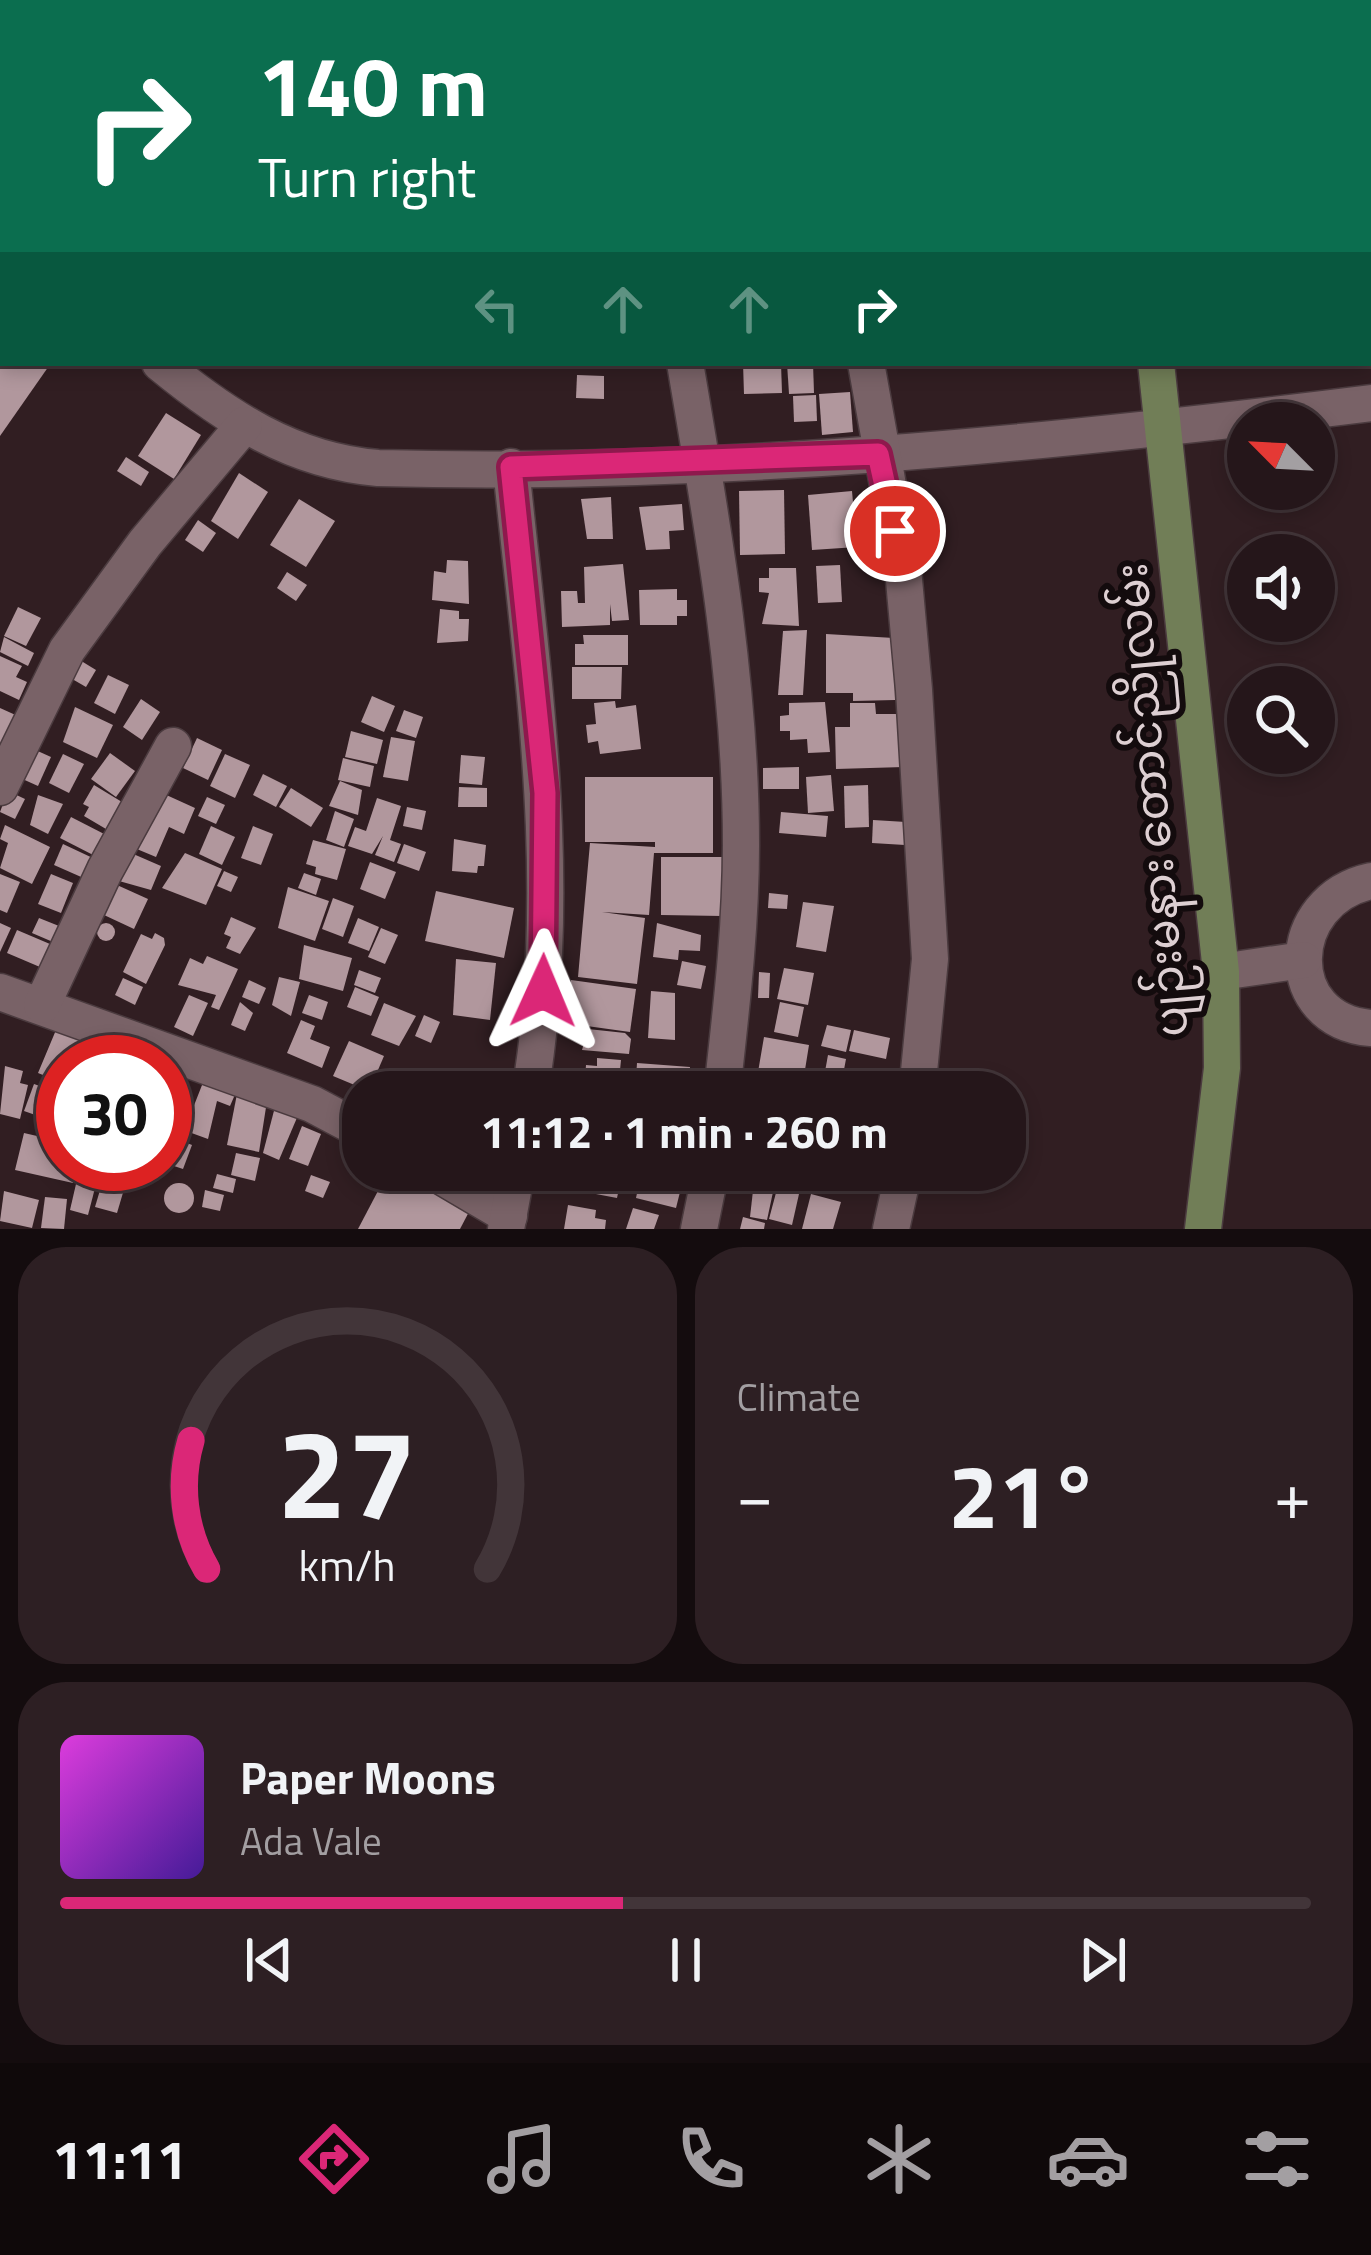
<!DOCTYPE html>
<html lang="en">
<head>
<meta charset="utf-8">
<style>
	:root { --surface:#25161a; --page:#2d1f23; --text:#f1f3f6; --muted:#a39fa2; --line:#423539; --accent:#db2777 }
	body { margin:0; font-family:"Titillium Web","Noto Sans Myanmar",sans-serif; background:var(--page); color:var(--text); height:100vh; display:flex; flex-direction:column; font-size:45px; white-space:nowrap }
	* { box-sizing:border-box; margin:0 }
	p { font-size:39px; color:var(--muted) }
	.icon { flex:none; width:66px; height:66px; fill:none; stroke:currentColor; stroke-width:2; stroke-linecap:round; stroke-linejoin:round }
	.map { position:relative; height:1229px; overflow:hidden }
	.details { display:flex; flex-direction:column; gap:18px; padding:18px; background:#140c0e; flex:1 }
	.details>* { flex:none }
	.hud { position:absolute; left:0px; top:0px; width:1371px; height:366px; box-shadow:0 6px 18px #0003,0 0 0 3px var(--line); background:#0b6e4f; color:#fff; overflow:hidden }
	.needle { width:78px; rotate:294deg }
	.controls { position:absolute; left:1227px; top:402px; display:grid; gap:24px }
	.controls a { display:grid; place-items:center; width:108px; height:108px; border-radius:50%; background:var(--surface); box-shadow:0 6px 18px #0003,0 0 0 3px var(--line); font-size:60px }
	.speed { position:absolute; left:36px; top:1035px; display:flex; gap:24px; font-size:60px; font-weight:700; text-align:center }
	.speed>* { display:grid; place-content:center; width:156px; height:156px; border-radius:50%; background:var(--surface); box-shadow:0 6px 18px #0003,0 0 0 3px var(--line); line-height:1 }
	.speed .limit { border:18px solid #d22; background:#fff; color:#111 }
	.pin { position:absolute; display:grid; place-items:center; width:102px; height:102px; color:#fff; margin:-51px; border:6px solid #fff; border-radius:50%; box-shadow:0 3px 12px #0007 }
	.me { position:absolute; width:132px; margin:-66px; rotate:1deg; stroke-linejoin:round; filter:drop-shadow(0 0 9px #0008) }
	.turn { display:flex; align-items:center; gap:42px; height:252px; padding:0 60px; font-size:54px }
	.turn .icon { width:156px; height:156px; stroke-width:2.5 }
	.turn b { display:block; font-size:84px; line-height:102px }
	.lanes { display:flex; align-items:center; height:114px; padding:0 60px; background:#0003; justify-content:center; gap:60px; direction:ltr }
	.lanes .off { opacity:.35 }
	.big { font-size:90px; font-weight:700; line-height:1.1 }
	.details .tile { flex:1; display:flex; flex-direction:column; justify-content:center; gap:18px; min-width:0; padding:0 42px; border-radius:48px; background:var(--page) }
	.details .dial { align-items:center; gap:0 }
	.dial svg { height:312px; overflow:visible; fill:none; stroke:var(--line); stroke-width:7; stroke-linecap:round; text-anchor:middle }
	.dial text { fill:var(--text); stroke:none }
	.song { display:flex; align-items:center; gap:36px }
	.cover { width:144px; height:144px; border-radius:18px; background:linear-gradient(135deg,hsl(300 70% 55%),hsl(260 70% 35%)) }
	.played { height:12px; border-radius:6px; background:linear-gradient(90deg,var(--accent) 45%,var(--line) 45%) }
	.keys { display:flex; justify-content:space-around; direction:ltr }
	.heat { display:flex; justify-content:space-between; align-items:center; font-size:66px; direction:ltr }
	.details .tiles { flex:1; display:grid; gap:18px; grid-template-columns:1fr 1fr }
	.tile:last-child { grid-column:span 2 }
	.trip { position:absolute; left:342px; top:1071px; width:684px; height:120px; border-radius:48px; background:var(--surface); box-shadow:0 6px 18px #0003,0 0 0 3px var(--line); font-weight:700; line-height:120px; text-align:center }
	.tabs { display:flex; height:192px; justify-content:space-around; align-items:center; background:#0f090a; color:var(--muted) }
	.tabs .icon { width:84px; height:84px }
	.tabs .current { color:var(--accent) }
	.tabs b { font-size:54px; color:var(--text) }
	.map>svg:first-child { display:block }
	.building { fill:#b1979d }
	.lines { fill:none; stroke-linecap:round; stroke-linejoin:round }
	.minor-casing { stroke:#4b3b3f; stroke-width:39 }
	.major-casing { stroke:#4b3b3f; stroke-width:39 }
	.minor { stroke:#796267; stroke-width:36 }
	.major { stroke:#717e57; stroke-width:36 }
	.route-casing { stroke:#8e194d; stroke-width:30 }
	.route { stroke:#db2777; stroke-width:21 }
	.labels { text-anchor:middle; stroke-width:12; stroke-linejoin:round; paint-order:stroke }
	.street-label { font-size:45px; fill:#ddcfd2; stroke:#130b0d }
</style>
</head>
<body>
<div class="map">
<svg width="1371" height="1229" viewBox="0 0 1371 1229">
	<rect width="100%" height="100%" fill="#311e22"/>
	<g class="building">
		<polygon points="0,363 51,363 0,436"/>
		<polygon points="743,363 781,363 782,393 744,394"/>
		<polygon points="787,363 813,363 814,393 789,394"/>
		<polygon points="577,375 604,376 604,399 576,398"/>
		<polygon points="850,392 853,432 822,435 819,394"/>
		<polygon points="816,395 817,421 794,422 793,396"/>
		<polygon points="166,413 201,435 174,479 138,456"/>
		<polygon points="126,457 149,472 141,486 117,471"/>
		<polygon points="239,473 268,492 238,539 211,521"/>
		<polygon points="784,490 785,554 740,555 739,491"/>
		<polygon points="852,491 857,547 812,550 808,495"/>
		<polygon points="611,497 613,539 587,539 581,499"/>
		<polygon points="299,499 335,521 306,567 270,545"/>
		<polygon points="682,504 684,530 669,531 670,549 646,550 639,507"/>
		<polygon points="198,520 216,533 203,552 185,540"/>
		<polygon points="447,560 468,561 469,604 432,600 434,571 446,573"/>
		<polygon points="623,564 629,620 612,621 610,604 610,625 562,627 561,591 577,591 578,603 585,603 584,567"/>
		<polygon points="840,565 842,602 818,603 816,566"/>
		<polygon points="769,568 796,568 799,626 762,624 769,593 759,592 759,578 769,578"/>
		<polygon points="287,572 307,585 296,601 277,588"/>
		<polygon points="677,589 677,600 687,600 687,616 677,616 677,625 640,625 639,590"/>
		<polygon points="18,607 41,618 26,646 4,636"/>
		<polygon points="440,609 459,611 459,619 469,619 468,641 437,643"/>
		<polygon points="807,630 803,695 778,695 783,631"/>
		<polygon points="826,634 894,638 895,700 853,701 853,693 826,693"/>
		<polygon points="583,635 628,635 628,665 575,665 575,644 584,644"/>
		<polygon points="4,637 34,653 28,666 0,652"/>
		<polygon points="0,656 22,666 16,677 27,682 19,700 0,691"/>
		<polygon points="78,659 96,670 86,687 67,676"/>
		<polygon points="572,667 622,667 621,699 572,699"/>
		<polygon points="108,675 129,685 115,714 94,703"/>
		<polygon points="372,696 395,706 384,732 361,722"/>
		<polygon points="141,699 160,712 142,740 123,727"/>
		<polygon points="615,701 616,708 636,705 641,749 600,754 598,741 588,743 586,725 596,724 594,703"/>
		<polygon points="825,702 830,752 808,753 807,739 790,740 790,731 780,731 780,716 789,715 789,703"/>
		<polygon points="850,703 875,703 876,714 904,714 904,767 836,769 835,727 850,727"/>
		<polygon points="75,707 113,725 97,758 63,742"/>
		<polygon points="0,708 20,717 0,760"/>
		<polygon points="404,710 423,717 416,738 396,731"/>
		<polygon points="351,731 383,740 377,764 345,757"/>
		<polygon points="391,737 415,741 408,781 383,777"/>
		<polygon points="197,738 222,750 208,780 183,768"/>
		<polygon points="31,748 51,757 38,786 18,777"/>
		<polygon points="110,753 135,771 116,797 91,779"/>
		<polygon points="63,754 84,764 69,793 49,783"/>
		<polygon points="225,754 250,765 235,798 210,786"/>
		<polygon points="461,755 485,757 482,785 459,783"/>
		<polygon points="343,758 374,766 370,787 338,780"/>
		<polygon points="799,767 799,789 763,789 763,768"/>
		<polygon points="263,774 287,786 276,807 253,795"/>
		<polygon points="831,775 834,811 808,813 806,777"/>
		<polygon points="585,777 713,777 713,853 654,853 649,915 602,912 645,918 637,984 578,977 590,843 655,847 655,842 585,842"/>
		<polygon points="340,781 362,790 358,815 329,806"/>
		<polygon points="94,785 122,802 106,829 84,816 89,807 83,804"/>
		<polygon points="868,785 869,827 845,828 844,786"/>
		<polygon points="459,787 487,788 487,807 458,807"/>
		<polygon points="291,788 323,808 311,827 279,807"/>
		<polygon points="8,791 25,799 15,819 0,812"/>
		<polygon points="162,793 195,808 184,834 169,827 156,857 132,847"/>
		<polygon points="38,795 63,804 48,834 30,825"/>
		<polygon points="207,797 225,805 216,824 198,816"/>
		<polygon points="377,798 401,806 390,840 401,844 394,862 375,855 383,836 372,854 348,846 355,827 366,831"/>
		<polygon points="407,807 426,811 422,830 403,826"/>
		<polygon points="335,811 354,819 344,847 326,840"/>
		<polygon points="781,812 828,816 826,837 779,833"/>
		<polygon points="71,817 110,837 99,858 60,838"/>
		<polygon points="873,820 906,822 905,845 872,843"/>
		<polygon points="5,825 50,847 32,884 0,868 8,843 0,839"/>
		<polygon points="211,826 235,837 222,865 199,854"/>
		<polygon points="253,826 273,834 261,865 241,858"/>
		<polygon points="454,839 486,845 484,866 478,866 477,873 452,871"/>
		<polygon points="313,840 346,849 337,880 315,874 316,867 306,864"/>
		<polygon points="63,844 97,860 88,880 54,865"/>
		<polygon points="404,844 426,852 419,871 397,863"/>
		<polygon points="131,853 161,866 151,890 119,881"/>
		<polygon points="185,853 222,869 206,905 162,888"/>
		<polygon points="661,857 723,857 722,916 661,915"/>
		<polygon points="370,862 396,872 385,899 360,889"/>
		<polygon points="224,871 238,877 231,892 217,886"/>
		<polygon points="304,873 321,879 316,895 298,888"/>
		<polygon points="0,874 20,882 7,913 0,910"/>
		<polygon points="51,874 73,883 61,913 38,904"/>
		<polygon points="117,885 148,899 134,929 104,915"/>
		<polygon points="288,887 329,901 315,941 278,928"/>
		<polygon points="436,891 514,908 504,958 425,941"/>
		<polygon points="769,893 788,895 787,909 768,908"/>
		<polygon points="333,898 354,906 343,937 322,929"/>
		<polygon points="803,902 834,906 826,952 796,947"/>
		<polygon points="231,917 256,928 240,954 226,948 231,937 224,934"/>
		<polygon points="39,918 59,926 53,942 32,933"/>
		<polygon points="358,918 379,927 369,951 348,943"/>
		<polygon points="0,923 11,928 0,952"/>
		<polygon points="657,923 701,935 700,951 679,950 678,960 653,957"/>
		<circle cx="106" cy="932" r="9"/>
		<polygon points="381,928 398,935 385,964 368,957"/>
		<polygon points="17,930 57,947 47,970 7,953"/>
		<polygon points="155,933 164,938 165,945 146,984 123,972 141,934 152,939"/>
		<polygon points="304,945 352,958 343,991 299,979"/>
		<polygon points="207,956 238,969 219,1010 211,1007 216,995 178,985 190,958 203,964"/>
		<polygon points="456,959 496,963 490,1020 453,1015"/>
		<polygon points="682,961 706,966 701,989 677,985"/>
		<polygon points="784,968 814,973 808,1005 777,999"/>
		<polygon points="359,970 381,978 375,993 354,985"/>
		<polygon points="759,972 770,973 769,998 758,998"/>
		<polygon points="279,977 300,982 291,1016 272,1005"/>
		<polygon points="123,978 143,987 135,1005 115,995"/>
		<polygon points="249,980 266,988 259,1004 242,997"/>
		<polygon points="571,980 636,989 630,1032 565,1023"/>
		<polygon points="355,987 379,997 371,1016 347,1007"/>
		<polygon points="651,991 675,993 675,1040 648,1038"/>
		<polygon points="189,995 208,1003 193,1036 174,1027"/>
		<polygon points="309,995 328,1002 322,1020 302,1013"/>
		<polygon points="240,1002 253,1013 245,1031 231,1025"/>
		<polygon points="780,1002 804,1007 798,1037 774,1032"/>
		<polygon points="384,1003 416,1016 399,1046 371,1035"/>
		<polygon points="424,1015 440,1022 431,1043 415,1036"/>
		<polygon points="301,1020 315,1026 310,1039 330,1047 322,1068 287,1053"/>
		<polygon points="827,1025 851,1030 846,1052 821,1046"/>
		<polygon points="588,1029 625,1033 631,1039 629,1054 582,1050"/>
		<polygon points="56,1030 82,1041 78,1062 63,1062 63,1083 38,1073"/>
		<polygon points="854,1030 890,1038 886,1059 849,1051"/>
		<polygon points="764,1037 809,1045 804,1076 814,1078 811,1088 758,1072"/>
		<polygon points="349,1041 384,1056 369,1091 333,1076"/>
		<polygon points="828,1055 846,1059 840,1091 822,1088"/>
		<polygon points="597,1058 621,1060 618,1091 593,1089 594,1080 585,1079 586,1065 597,1066"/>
		<polygon points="637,1063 690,1067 688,1092 635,1092"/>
		<polygon points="5,1066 23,1071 20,1083 28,1085 20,1119 0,1114"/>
		<polygon points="392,1070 416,1081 410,1092 381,1092"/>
		<polygon points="204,1080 237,1090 230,1106 217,1101 208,1139 175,1127 184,1104 193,1108"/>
		<polygon points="34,1084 51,1090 41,1117 24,1111"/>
		<polygon points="55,1088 63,1091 63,1133 41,1124"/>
		<polygon points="237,1094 267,1101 259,1152 227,1145"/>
		<polygon points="276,1103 299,1113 279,1160 263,1153"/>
		<polygon points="302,1126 321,1134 308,1166 289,1159"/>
		<polygon points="24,1133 63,1142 63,1164 77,1164 73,1183 15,1170"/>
		<polygon points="170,1136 192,1145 183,1169 165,1163"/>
		<polygon points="363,1150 363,1170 384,1170 374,1188 350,1174"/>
		<polygon points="236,1153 260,1158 255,1181 231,1175"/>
		<polygon points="389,1170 471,1208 460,1229 358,1229"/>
		<polygon points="534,1170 554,1170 551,1185 531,1182"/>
		<polygon points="563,1170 623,1170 617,1198 559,1187"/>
		<polygon points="667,1170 689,1170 687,1179 666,1175"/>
		<polygon points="807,1170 858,1170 854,1193 804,1183"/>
		<polygon points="755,1173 776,1178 767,1220 750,1217"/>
		<polygon points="217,1174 236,1179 233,1193 213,1188"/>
		<polygon points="311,1175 330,1182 323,1198 305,1191"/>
		<polygon points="641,1175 682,1184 676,1208 636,1198"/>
		<polygon points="103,1180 125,1186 117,1213 95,1207"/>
		<circle cx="179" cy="1198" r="15"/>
		<polygon points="76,1184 95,1188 88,1215 70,1210"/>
		<polygon points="777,1189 799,1194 792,1225 769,1219"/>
		<polygon points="205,1190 224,1195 220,1211 202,1207"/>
		<polygon points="4,1191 39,1200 32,1228 0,1221"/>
		<polygon points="811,1194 841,1202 833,1229 802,1229"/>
		<polygon points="45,1197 67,1199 64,1229 41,1228"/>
		<polygon points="568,1205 596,1210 595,1218 606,1220 605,1229 564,1229"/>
		<polygon points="633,1208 659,1215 654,1229 626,1229"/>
		<polygon points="743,1217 765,1223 764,1229 740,1229"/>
	</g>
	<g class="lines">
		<g class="minor-casing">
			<g id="minor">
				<polyline points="624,0 624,3"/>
				<polyline points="816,0 816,3"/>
				<polyline points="0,259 3,260"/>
				<path d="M160,363C226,417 292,461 378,468C709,477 1043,444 1371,403"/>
				<path d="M685,363C712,522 741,684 741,845C741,928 731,1010 722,1092"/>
				<polyline points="866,363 903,569 914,690 930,959 917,1092"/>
				<path d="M511,467C532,674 565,884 530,1092"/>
				<polyline points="0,787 67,650 145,543 244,425"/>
				<path d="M1371,881C1283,900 1280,1021 1371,1028"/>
				<polyline points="1221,972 1303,960"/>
				<polyline points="0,992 312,1104 363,1131"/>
				<polyline points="42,1005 105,870 173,746"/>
				<polyline points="431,1170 509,1216"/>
				<polyline points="506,1229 517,1170"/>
				<polyline points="699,1229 711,1170"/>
				<polyline points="891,1229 904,1170"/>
			</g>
		</g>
		<g class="major-casing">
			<g id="major">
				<polyline points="1117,0 1118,3"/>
				<polyline points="1156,363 1221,972 1222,1068 1203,1229"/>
			</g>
		</g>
		<use href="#minor" class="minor"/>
		<use href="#major" class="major"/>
	</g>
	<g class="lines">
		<g class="route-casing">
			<polyline id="route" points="543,991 545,793 511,467 878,454 895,531"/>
		</g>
		<use href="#route" class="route"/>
	</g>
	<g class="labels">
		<g class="street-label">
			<text transform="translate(1151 800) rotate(-95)" y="16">ပျဉ်းမနား တောင်ညိုလမ်း</text>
		</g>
	</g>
</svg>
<div class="controls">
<a><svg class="needle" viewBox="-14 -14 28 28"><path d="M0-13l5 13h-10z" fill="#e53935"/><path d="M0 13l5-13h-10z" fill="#a39fa2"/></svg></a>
<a><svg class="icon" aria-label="sound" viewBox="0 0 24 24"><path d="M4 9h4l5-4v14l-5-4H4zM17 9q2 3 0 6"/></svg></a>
<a><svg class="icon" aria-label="search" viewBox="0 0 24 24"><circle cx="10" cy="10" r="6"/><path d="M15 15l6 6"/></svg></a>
</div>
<div class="speed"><div class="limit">30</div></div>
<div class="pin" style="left:895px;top:531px;background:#d93025"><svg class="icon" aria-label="arrive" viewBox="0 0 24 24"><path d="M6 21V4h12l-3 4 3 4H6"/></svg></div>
<svg class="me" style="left:543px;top:991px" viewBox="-20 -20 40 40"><path d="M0-17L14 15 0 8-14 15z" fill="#db2777" stroke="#fff" stroke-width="4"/></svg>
<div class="trip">11:12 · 1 min · 260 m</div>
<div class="hud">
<div class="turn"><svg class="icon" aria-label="right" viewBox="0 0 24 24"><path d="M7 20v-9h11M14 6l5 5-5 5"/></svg><div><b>140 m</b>Turn right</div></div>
<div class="lanes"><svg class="icon off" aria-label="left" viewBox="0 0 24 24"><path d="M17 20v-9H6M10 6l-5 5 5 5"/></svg><svg class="icon off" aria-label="ahead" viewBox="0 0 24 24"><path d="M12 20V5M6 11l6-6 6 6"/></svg><svg class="icon off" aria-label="ahead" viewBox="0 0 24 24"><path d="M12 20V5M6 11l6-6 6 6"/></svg><svg class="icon" aria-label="right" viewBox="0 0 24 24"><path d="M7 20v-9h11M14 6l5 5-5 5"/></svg></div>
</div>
</div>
<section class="details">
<div class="tiles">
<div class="tile dial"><svg viewBox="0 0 100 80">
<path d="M14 69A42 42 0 1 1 86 69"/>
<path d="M14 69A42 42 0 0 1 10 36" stroke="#db2777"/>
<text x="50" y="56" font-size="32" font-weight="700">27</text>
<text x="50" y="72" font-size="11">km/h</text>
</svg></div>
<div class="tile"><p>Climate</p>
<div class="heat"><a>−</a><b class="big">21°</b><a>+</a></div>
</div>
<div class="tile">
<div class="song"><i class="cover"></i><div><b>Paper Moons</b><p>Ada Vale</p></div></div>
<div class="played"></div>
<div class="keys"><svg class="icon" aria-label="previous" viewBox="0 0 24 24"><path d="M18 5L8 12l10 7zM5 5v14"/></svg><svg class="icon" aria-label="pause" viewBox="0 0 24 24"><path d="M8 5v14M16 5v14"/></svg><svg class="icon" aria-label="next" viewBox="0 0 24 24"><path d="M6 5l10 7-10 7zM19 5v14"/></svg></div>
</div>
</div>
</section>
<nav class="tabs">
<b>11:11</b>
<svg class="icon current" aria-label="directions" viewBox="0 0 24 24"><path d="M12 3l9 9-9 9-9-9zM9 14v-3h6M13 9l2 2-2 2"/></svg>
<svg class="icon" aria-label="music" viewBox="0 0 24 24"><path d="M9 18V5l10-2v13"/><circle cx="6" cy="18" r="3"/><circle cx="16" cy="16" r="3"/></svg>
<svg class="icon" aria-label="phone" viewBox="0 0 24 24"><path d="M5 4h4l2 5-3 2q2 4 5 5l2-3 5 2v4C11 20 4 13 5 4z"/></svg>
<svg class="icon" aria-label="climate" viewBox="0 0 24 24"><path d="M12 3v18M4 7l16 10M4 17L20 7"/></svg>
<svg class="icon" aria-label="car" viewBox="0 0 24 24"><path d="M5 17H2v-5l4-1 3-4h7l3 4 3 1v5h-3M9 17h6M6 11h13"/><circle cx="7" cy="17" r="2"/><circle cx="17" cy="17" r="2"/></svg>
<svg class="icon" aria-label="filters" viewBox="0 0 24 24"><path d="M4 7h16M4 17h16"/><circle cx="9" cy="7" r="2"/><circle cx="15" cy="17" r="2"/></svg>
</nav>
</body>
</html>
